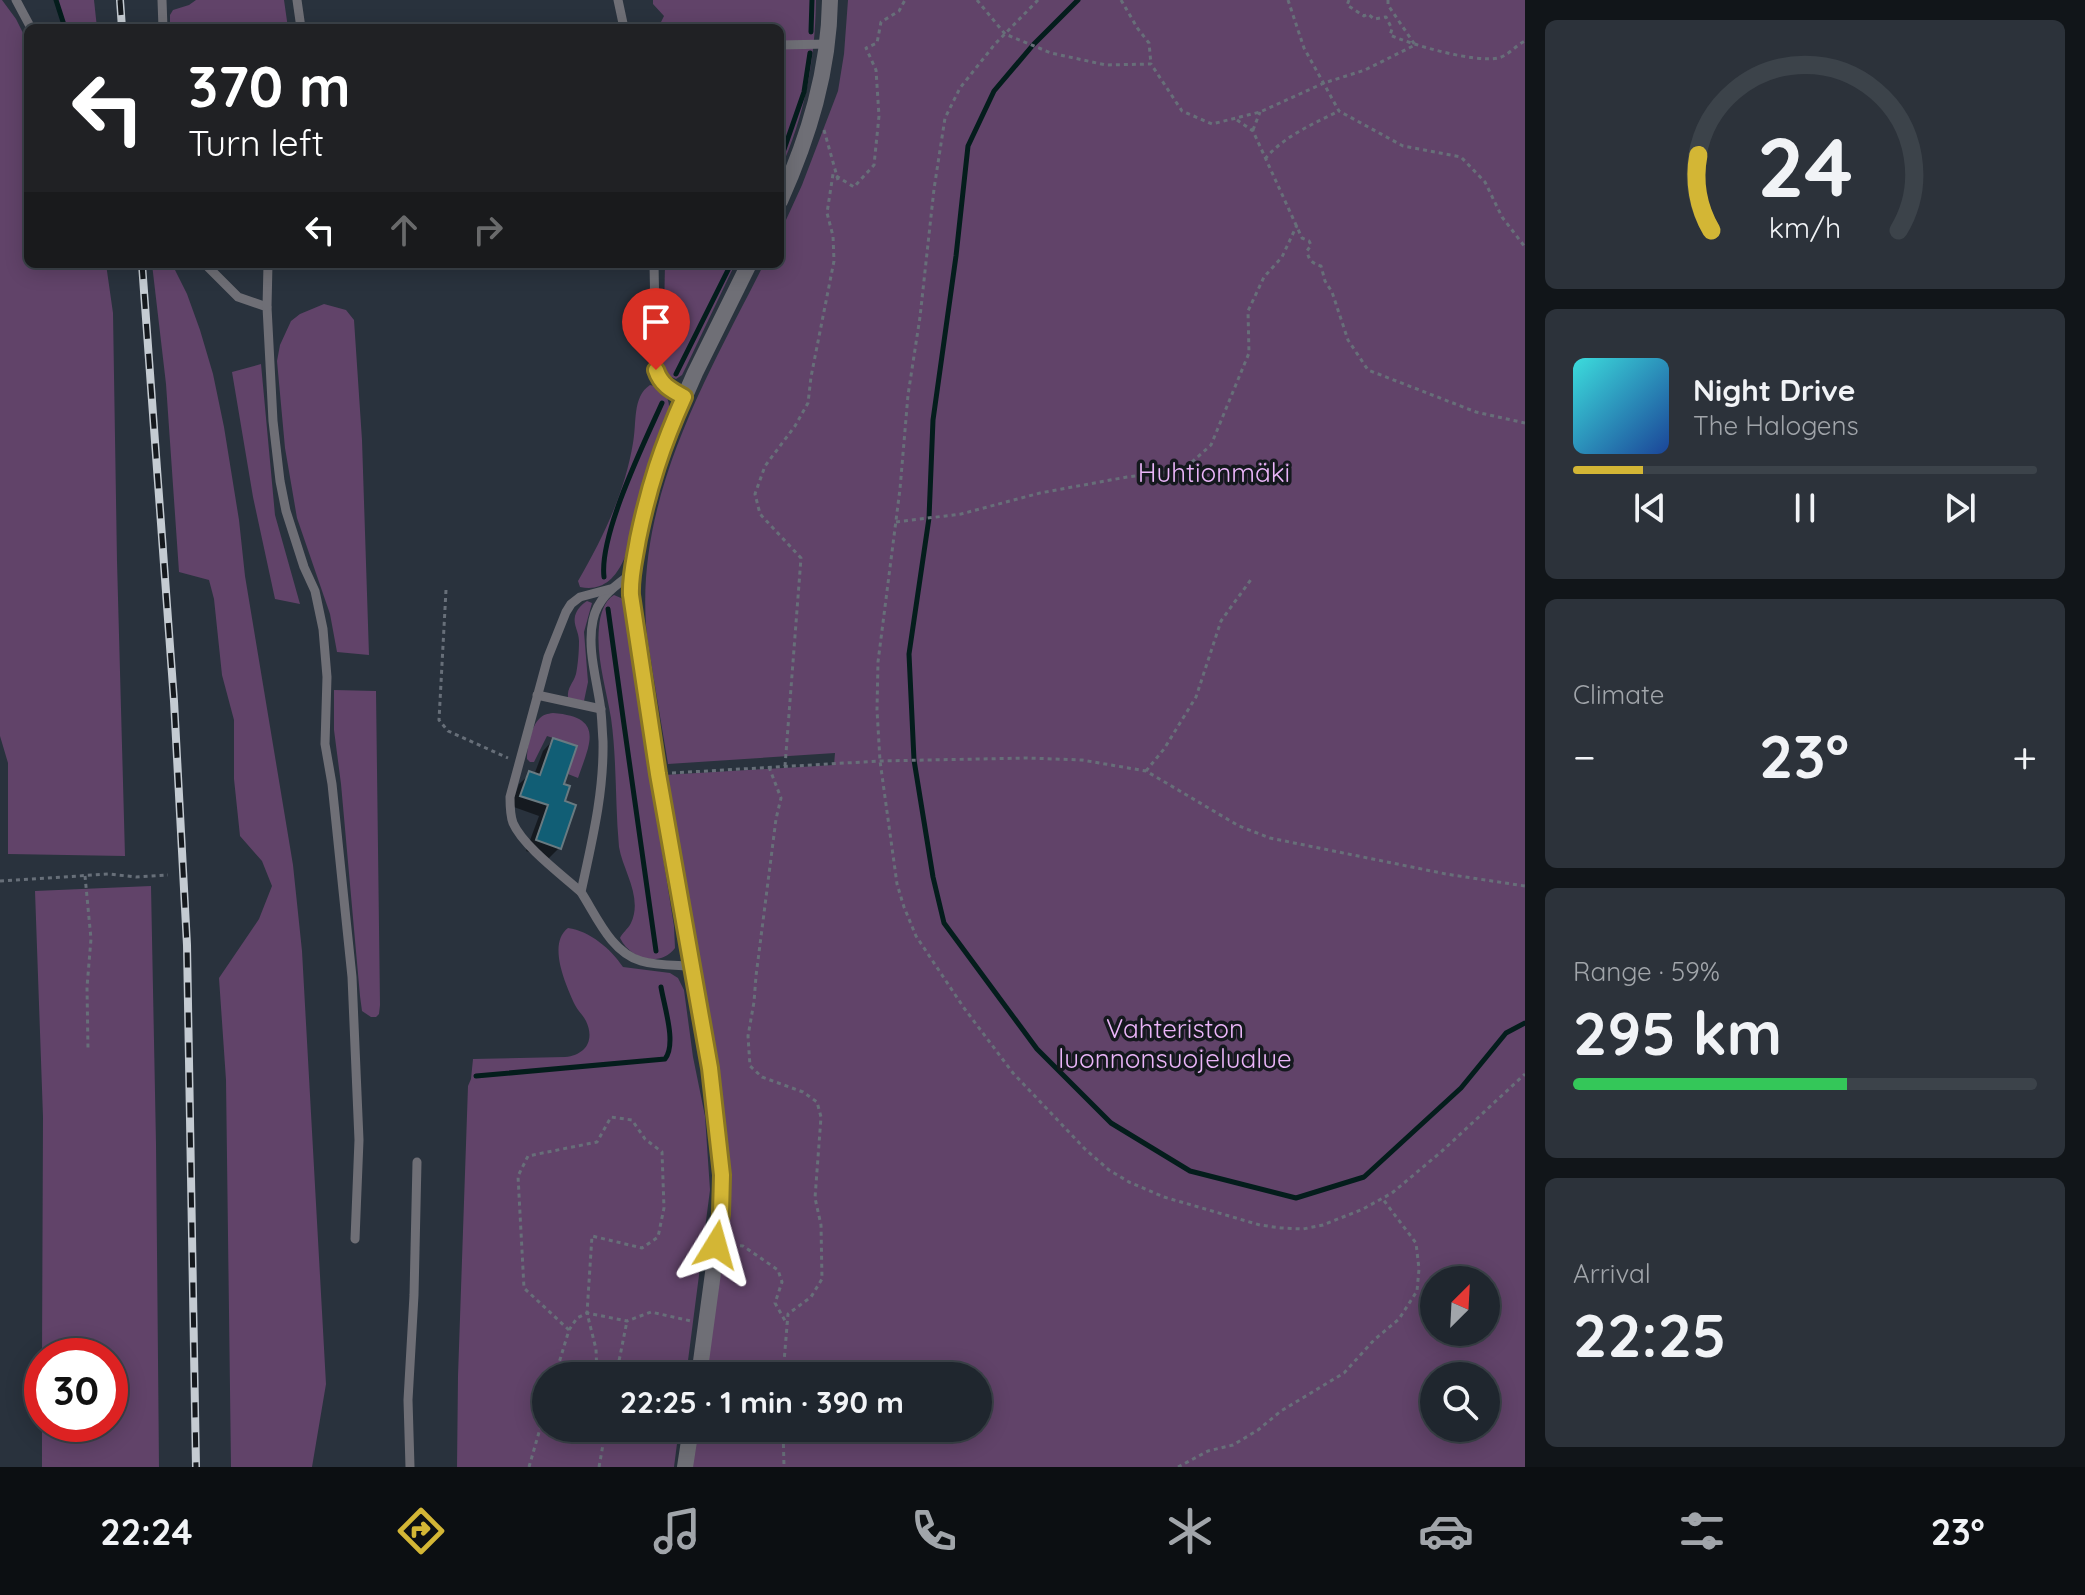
<!DOCTYPE html>
<html lang="en">
<head>
<meta charset="utf-8">
<style>
	:root { --surface:#1f262e; --page:#2c323a; --text:#f1f3f6; --muted:#a1a5aa; --line:#3c434a; --accent:#d3b635 }
	body { margin:0; font-family:Quicksand,sans-serif; background:var(--page); color:var(--text); height:100vh; display:flex; flex-direction:column; font-size:30px; white-space:nowrap }
	* { box-sizing:border-box; margin:0 }
	p { font-size:26px; color:var(--muted) }
	.icon { flex:none; width:44px; height:44px; fill:none; stroke:currentColor; stroke-width:2; stroke-linecap:round; stroke-linejoin:round }
	.map { position:relative; flex:1; overflow:hidden }
	.panel { display:flex; flex-direction:column; gap:20px; padding:20px; background:#111519; width:560px }
	.panel>* { flex:none }
	.hud { position:absolute; left:24px; top:24px; width:760px; height:244px; border-radius:12px; box-shadow:0 4px 20px #0003,0 0 0 2px var(--line); background:#202124; color:#fff; overflow:hidden }
	.needle { width:52px; rotate:24deg }
	.controls { position:absolute; left:1420px; top:1266px; display:grid; gap:16px }
	.controls a { display:grid; place-items:center; width:80px; height:80px; border-radius:50%; background:var(--surface); box-shadow:0 4px 20px #0003,0 0 0 2px var(--line); font-size:40px }
	.speed { position:absolute; left:24px; top:1338px; display:flex; gap:16px; font-size:40px; font-weight:700; text-align:center }
	.speed>* { display:grid; place-content:center; width:104px; height:104px; border-radius:50%; background:var(--surface); box-shadow:0 4px 20px #0003,0 0 0 2px var(--line); line-height:1 }
	.speed .limit { border:12px solid #d22; background:#fff; color:#111 }
	.pin { position:absolute; display:grid; place-items:center; width:68px; height:68px; color:#fff; margin:-82px -34px; border-radius:50% 50% 50% 0; rotate:-45deg; box-shadow:0 0 8px #0007 }
	.pin .icon { rotate:45deg }
	.me { position:absolute; width:88px; margin:-44px; rotate:8deg; stroke-linejoin:round; filter:drop-shadow(0 0 6px #0008) }
	.turn { display:flex; align-items:center; gap:28px; height:168px; padding:0 32px; font-size:36px }
	.turn .icon { width:104px; height:104px; stroke-width:2.5 }
	.turn b { display:block; font-size:56px; line-height:68px }
	.lanes { display:flex; align-items:center; height:76px; padding:0 32px; background:#0003; justify-content:center; gap:40px; direction:ltr }
	.lanes .off { opacity:.35 }
	.big { font-size:60px; font-weight:700; line-height:1.1 }
	.panel .card { flex:1; display:flex; flex-direction:column; justify-content:center; gap:12px; min-width:0; padding:0 28px; border-radius:12px; background:var(--page) }
	.panel .dial { align-items:center; gap:0 }
	.dial svg { height:208px; overflow:visible; fill:none; stroke:var(--line); stroke-width:7; stroke-linecap:round; text-anchor:middle }
	.dial text { fill:var(--text); stroke:none }
	.song { display:flex; align-items:center; gap:24px }
	.cover { width:96px; height:96px; border-radius:12px; background:linear-gradient(135deg,hsl(180 70% 55%),hsl(220 70% 35%)) }
	.played { height:8px; border-radius:4px; background:linear-gradient(90deg,var(--accent) 15%,var(--line) 15%) }
	.keys { display:flex; justify-content:space-around; direction:ltr }
	.heat { display:flex; justify-content:space-between; align-items:center; font-size:44px; direction:ltr }
	.charge { height:12px; border-radius:6px; background:linear-gradient(90deg,#34c759 59%,var(--line) 0) }
	.trip { position:absolute; left:532px; top:1362px; width:460px; height:80px; border-radius:40px; background:var(--surface); box-shadow:0 4px 20px #0003,0 0 0 2px var(--line); font-weight:700; line-height:80px; text-align:center }
	.tabs { display:flex; height:128px; justify-content:space-around; align-items:center; background:#0c0f12; color:var(--muted) }
	.tabs .icon { width:56px; height:56px }
	.tabs .on { color:var(--accent) }
	.tabs b { font-size:36px; color:var(--text) }
	main { display:flex; flex:1; min-height:0 }
	.map>svg:first-child { display:block }
	.green { fill:#614369; fill-rule:evenodd }
	.shadow { fill:#0007 }
	.lines { fill:none; stroke-linecap:round; stroke-linejoin:round }
	.stream { stroke:#041d1c; stroke-width:5 }
	.building { fill:#115e75; stroke:#697a81; stroke-width:2 }
	.path { stroke:#676f79; stroke-width:3; stroke-dasharray:4 4; stroke-linecap:butt }
	.service { stroke:#6f6f76; stroke-width:9 }
	.minor { stroke:#6f6f76; stroke-width:16 }
	.rail-casing { stroke:#c4cbd2; stroke-width:8 }
	.rail { stroke:#15191e; stroke-width:5; stroke-dasharray:15; stroke-linecap:butt }
	.route-casing { stroke:#897622; stroke-width:20 }
	.route { stroke:#d3b635; stroke-width:14 }
	.labels { text-anchor:middle; stroke-width:7; stroke-linejoin:round; paint-order:stroke }
	.park-label { font-size:26px; fill:#ebb5f9; stroke:#15191e }
</style>
</head>
<body>
<main>
<div class="map">
<svg width="1525" height="1467" viewBox="0 0 1525 1467">
	<rect width="100%" height="100%" fill="#29323d"/>
	<g class="green">
		<polygon points="0,0 2,0 16,19 28,43 28,264 106,264 113,313 117,561 125,856 8,854 8,763 0,736"/>
		<polygon points="57,0 94,0 97,28 66,28"/>
		<polygon points="196,0 284,0 288,28 170,28 170,15 173,10 189,5"/>
		<path d="M653,0H816C815,62 805,114 780,171V28H658L664,16L653,4Z"/>
		<path d="M848,0H1525V1467H691L696,1428H978V1376H704L728,1201L664,775L834,765L835,753L668,764C663,734 658,704 653,674C651,658 647,641 646,625C637,494 707,377 764,264H780V233L802,185L838,91L844,54ZM1434,1280H1486V1332H1434ZM1434,1376H1486V1428H1434Z"/>
		<polygon points="152,264 172,264 187,294 200,330 213,374 224,427 239,520 245,576 293,865 302,951 326,1384 312,1467 231,1467 226,1080 219,978 259,919 272,886 262,861 240,836 234,779 234,720 222,675 214,599 209,580 179,572 166,384"/>
		<polygon points="665,264 735,264 686,367 682,375 676,379 667,375 663,363"/>
		<polygon points="324,304 346,310 354,320 362,440 369,655 337,652 330,614 297,518 285,448 277,361 280,345 291,321 300,314"/>
		<polygon points="261,364 275,515 300,604 275,599 253,497 232,372"/>
		<path d="M650,385C662,387 670,397 669,409C662,431 651,451 645,474C634,507 634,598 580,587L578,581C603,538 625,492 633,443C637,423 632,397 650,385Z"/>
		<path d="M614,595L621,598L625,602L630,651L674,926L675,948C660,968 630,959 620,938C622,933 628,929 631,923C643,897 623,871 619,847C615,804 617,761 611,718C606,688 596,657 599,627C600,615 604,601 614,595Z"/>
		<path d="M587,601L592,603L584,632L588,682L584,701L568,698C567,687 573,684 576,674C578,664 579,651 579,641C579,632 573,625 575,616C577,609 581,605 587,601Z"/>
		<polygon points="334,690 376,691 380,1005 379,1014 376,1017 371,1017 362,1011 360,996 341,784 334,730"/>
		<path d="M553,713C605,717 590,743 578,778L568,774L577,746L547,736L534,762H530L527,759C527,748 531,726 540,718C544,714 547,714 553,713Z"/>
		<polygon points="151,886 156,1144 159,1467 42,1467 42,1392 42,1424 110,1424 110,1356 42,1356 43,1117 35,891"/>
		<path d="M568,928C590,931 611,949 623,967L670,973L678,978L684,990L693,1057L705,1116L710,1190L686,1376H546V1428H679L674,1467H457L458,1376L468,1086L471,1079L473,1059L565,1057C586,1055 595,1040 586,1021C583,1015 578,1011 575,1005C566,985 547,944 568,928Z"/>
	</g>
	<polygon class="shadow" points="553,740 562,786 562,802 559,848 548,859 526,851 539,816 511,806 519,784 530,774 534,775 543,751"/>
	<g class="lines">
		<g class="stream">
			<polyline points="56,0 65,28"/>
			<polyline points="1078,0 1033,45 994,91 968,146 956,256 933,420 929,518 909,654 914,760 933,877 944,923 1037,1049 1111,1123 1190,1171 1296,1198 1364,1177 1461,1088 1506,1033 1525,1023"/>
			<polyline points="811,32 812,0"/>
			<polyline points="780,161 804,92 810,53"/>
			<polyline points="676,374 731,264"/>
			<path d="M604,577C599,535 644,443 662,403"/>
			<path d="M608,609C624,723 639,837 656,951"/>
			<path d="M476,1076L665,1059C677,1044 664,1006 661,987"/>
		</g>
	</g>
	<polygon class="building" points="553,738 577,746 564,784 570,786 565,801 576,805 561,849 536,840 548,805 520,796 529,771 540,775"/>
	<g class="lines">
		<g class="path">
			<polyline points="977,0 1005,34 1051,53 1106,65 1151,64 1182,111 1212,124 1260,112 1324,83 1365,70 1415,45"/>
			<polyline points="1038,0 995,44 960,88 945,118 934,189 920,317 908,395 900,489 878,662 877,710 880,761 897,884 904,907 916,936 964,1008 1013,1073 1085,1149 1109,1170 1129,1182 1164,1197 1260,1225 1281,1228 1303,1229 1323,1225 1363,1209 1392,1193 1441,1152 1525,1074"/>
			<polyline points="1121,0 1138,29 1149,43 1151,64"/>
			<polyline points="1288,0 1304,48 1339,111 1403,146 1461,157 1485,182 1502,217 1525,247"/>
			<path d="M1349,0L1347,5L1364,16L1368,14L1374,19L1386,17L1392,29L1390,35C1412,45 1475,63 1498,58C1508,56 1516,45 1525,41"/>
			<polyline points="1388,0 1388,5 1415,45"/>
			<path d="M1237,120L1253,131L1302,238L1309,241L1311,245L1307,251C1309,261 1312,263 1321,266L1325,281L1332,292L1348,340L1368,370L1476,412L1525,423"/>
			<polyline points="824,130 838,180"/>
			<polyline points="1253,130 1260,112"/>
			<path d="M1265,159C1284,136 1313,124 1339,111"/>
			<polyline points="896,522 961,514 1040,493 1127,477 1183,470 1211,445 1249,353 1248,311 1264,277 1282,257 1297,225"/>
			<polyline points="446,590 439,720 448,731 508,758"/>
			<polyline points="785,766 801,558 760,514 755,494 765,466 795,426 808,403 811,377 834,261 833,236 827,213 833,174 854,187 874,165 879,116 876,70 866,48 877,43 881,22 899,11 905,0"/>
			<polyline points="769,767 781,798 776,819 756,976 754,1002 748,1036 750,1066 762,1077 803,1092 817,1102 821,1117 815,1198 821,1225 822,1279 811,1297 788,1314 784,1362 785,1376"/>
			<polyline points="1146,771 1164,749 1196,697 1221,621 1252,578"/>
			<polyline points="672,773 880,761 1027,758 1082,760 1146,771 1239,826 1270,838 1446,874 1525,886"/>
			<polyline points="85,876 91,939 87,987 88,1050"/>
			<polyline points="0,881 109,874 136,877 168,875"/>
			<polyline points="732,1245 743,1246 778,1270 782,1282 775,1303 787,1324"/>
			<polyline points="569,1330 524,1288 518,1176 528,1156 597,1142 611,1117 632,1120 645,1139 662,1152 664,1208 658,1237 642,1248 592,1236 587,1313 596,1349 597,1376"/>
			<polyline points="555,1376 569,1330 577,1318 587,1313 627,1321 651,1312 691,1321"/>
			<polyline points="616,1376 627,1321"/>
			<polyline points="783,1428 784,1467"/>
			<polyline points="529,1467 546,1408"/>
			<polyline points="599,1467 606,1428"/>
			<polyline points="1178,1467 1208,1451 1233,1445 1258,1430 1281,1411 1344,1373 1374,1340 1399,1319 1417,1291 1419,1269 1416,1243 1382,1198"/>
		</g>
		<g class="service">
			<polyline points="16,0 31,28"/>
			<polyline points="162,0 163,28"/>
			<polyline points="297,0 301,28"/>
			<polyline points="618,0 624,28"/>
			<polyline points="780,45 828,44"/>
			<polyline points="205,264 238,297 267,307 273,421 280,481 286,511 304,567 315,591 323,629 327,677 325,744 332,784 352,977 359,1140 355,1239"/>
			<path d="M654,264L656,370C660,385 671,390 684,397"/>
			<polyline points="267,307 268,264"/>
			<path d="M631,574C614,587 598,597 593,620C587,647 596,677 600,704C602,716 602,729 603,741C604,793 592,841 581,892C597,917 611,952 641,961C657,966 676,965 691,966"/>
			<polyline points="537,695 601,709"/>
			<path d="M581,892C562,875 523,846 513,823C510,815 510,806 510,797L548,657L566,612L571,604L580,597L610,589"/>
			<polyline points="410,1467 408,1400 414,1295 417,1162"/>
		</g>
		<g class="minor">
			<path d="M780,201C809,136 829,71 830,0"/>
			<polyline points="699,1376 721,1214 721,1157 710,1068 658,774 635,628 631,583 644,508 653,474 664,444 695,373 749,264"/>
			<polyline points="685,1467 691,1428"/>
		</g>
		<g class="rail-casing">
			<g id="rail">
				<polyline points="120,0 122,28"/>
				<polyline points="142,264 174,701 187,945 196,1467"/>
			</g>
		</g>
		<use href="#rail" class="rail"/>
	</g>
	<g class="lines">
		<g class="route-casing">
			<path id="route" d="M656,370C661,385 671,390 684,397C662,446 649,486 638,539C635,558 630,576 631,595L658,774L710,1068L722,1175L721,1214L716,1245"/>
		</g>
		<use href="#route" class="route"/>
	</g>
	<g class="labels">
		<g class="park-label">
			<text x="1214" y="482">Huhtionmäki</text>
			<text x="1175" y="1038">Vahteriston<tspan x="1175" dy="30">luonnonsuojelualue</tspan></text>
		</g>
	</g>
</svg>
<div class="controls">
<a><svg class="needle" viewBox="-14 -14 28 28"><path d="M0-13l5 13h-10z" fill="#e53935"/><path d="M0 13l5-13h-10z" fill="#a1a5aa"/></svg></a>
<a><svg class="icon" aria-label="search" viewBox="0 0 24 24"><circle cx="10" cy="10" r="6"/><path d="M15 15l6 6"/></svg></a>
</div>
<div class="speed"><div class="limit">30</div></div>
<div class="pin" style="left:656px;top:370px;background:#d93025"><svg class="icon" aria-label="arrive" viewBox="0 0 24 24"><path d="M6 21V4h12l-3 4 3 4H6"/></svg></div>
<svg class="me" style="left:716px;top:1245px" viewBox="-20 -20 40 40"><path d="M0-17L14 15 0 8-14 15z" fill="#d3b635" stroke="#fff" stroke-width="4"/></svg>
<div class="trip">22:25 · 1 min · 390 m</div>
<div class="hud">
<div class="turn"><svg class="icon" aria-label="left" viewBox="0 0 24 24"><path d="M17 20v-9H6M10 6l-5 5 5 5"/></svg><div><b>370 m</b>Turn left</div></div>
<div class="lanes"><svg class="icon" aria-label="left" viewBox="0 0 24 24"><path d="M17 20v-9H6M10 6l-5 5 5 5"/></svg><svg class="icon off" aria-label="ahead" viewBox="0 0 24 24"><path d="M12 20V5M6 11l6-6 6 6"/></svg><svg class="icon off" aria-label="right" viewBox="0 0 24 24"><path d="M7 20v-9h11M14 6l5 5-5 5"/></svg></div>
</div>
</div>
<section class="panel">
<div class="card dial"><svg viewBox="0 0 100 80">
<path d="M14 69A42 42 0 1 1 86 69"/>
<path d="M14 69A42 42 0 0 1 9 40" stroke="#d3b635"/>
<text x="50" y="56" font-size="32" font-weight="700">24</text>
<text x="50" y="72" font-size="11">km/h</text>
</svg></div>
<div class="card">
<div class="song"><i class="cover"></i><div><b>Night Drive</b><p>The Halogens</p></div></div>
<div class="played"></div>
<div class="keys"><svg class="icon" aria-label="previous" viewBox="0 0 24 24"><path d="M18 5L8 12l10 7zM5 5v14"/></svg><svg class="icon" aria-label="pause" viewBox="0 0 24 24"><path d="M8 5v14M16 5v14"/></svg><svg class="icon" aria-label="next" viewBox="0 0 24 24"><path d="M6 5l10 7-10 7zM19 5v14"/></svg></div>
</div>
<div class="card"><p>Climate</p>
<div class="heat"><a>−</a><b class="big">23°</b><a>+</a></div>
</div>
<div class="card"><p>Range · 59%</p><b class="big">295 km</b><div class="charge"></div></div>
<div class="card"><p>Arrival</p><b class="big">22:25</b></div>
</section>
</main>
<nav class="tabs">
<b>22:24</b>
<svg class="icon on" aria-label="directions" viewBox="0 0 24 24"><path d="M12 3l9 9-9 9-9-9zM9 14v-3h6M13 9l2 2-2 2"/></svg>
<svg class="icon" aria-label="music" viewBox="0 0 24 24"><path d="M9 18V5l10-2v13"/><circle cx="6" cy="18" r="3"/><circle cx="16" cy="16" r="3"/></svg>
<svg class="icon" aria-label="phone" viewBox="0 0 24 24"><path d="M5 4h4l2 5-3 2q2 4 5 5l2-3 5 2v4C11 20 4 13 5 4z"/></svg>
<svg class="icon" aria-label="climate" viewBox="0 0 24 24"><path d="M12 3v18M4 7l16 10M4 17L20 7"/></svg>
<svg class="icon" aria-label="car" viewBox="0 0 24 24"><path d="M5 17H2v-5l4-1 3-4h7l3 4 3 1v5h-3M9 17h6M6 11h13"/><circle cx="7" cy="17" r="2"/><circle cx="17" cy="17" r="2"/></svg>
<svg class="icon" aria-label="filters" viewBox="0 0 24 24"><path d="M4 7h16M4 17h16"/><circle cx="9" cy="7" r="2"/><circle cx="15" cy="17" r="2"/></svg>
<b>23°</b>
</nav>
</body>
</html>
